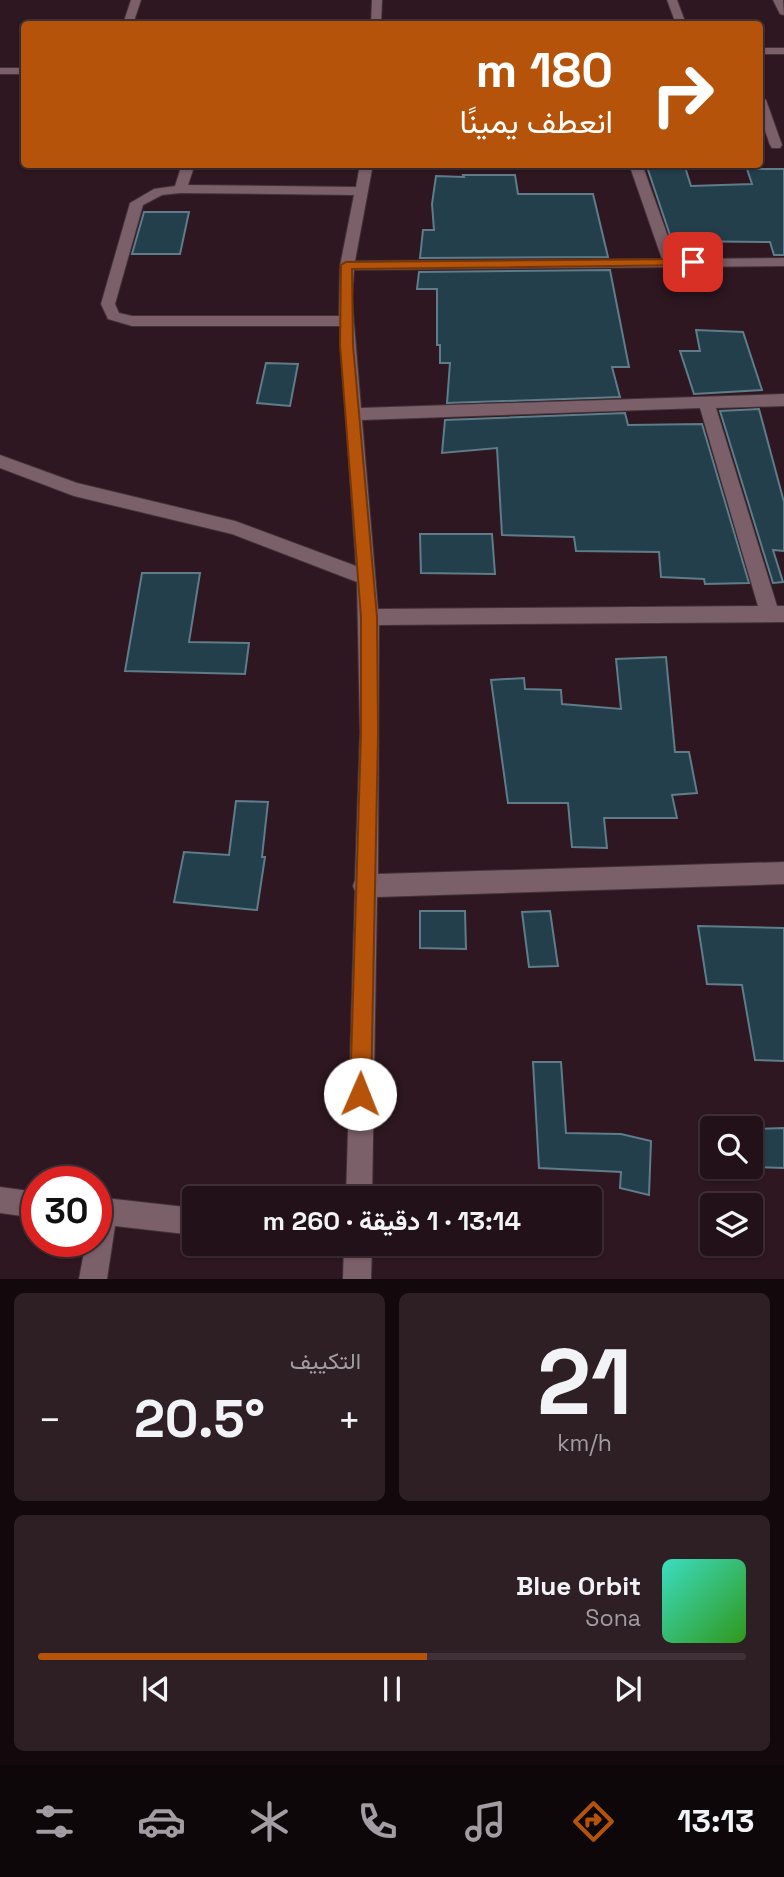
<!DOCTYPE html>
<html lang="ar">
<head>
<meta charset="utf-8">
<style>
	:root { --surface:#221118; --page:#2e1f25; --text:#f1f3f6; --muted:#a29da2; --line:#3f3137; --accent:#b45309 }
	body { margin:0; font-family:"Space Grotesk",Vazirmatn,sans-serif; background:var(--page); color:var(--text); direction:rtl; height:100vh; display:flex; flex-direction:column; font-size:26px; white-space:nowrap }
	* { box-sizing:border-box; margin:0 }
	p { font-size:23px; color:var(--muted) }
	.icon { flex:none; width:38px; height:38px; fill:none; stroke:currentColor; stroke-width:2; stroke-linecap:round; stroke-linejoin:round }
	.map { position:relative; height:1279px; overflow:hidden; direction:ltr }
	.side { display:flex; flex-direction:column; gap:14px; padding:14px; background:#13090d; flex:1 }
	.side>* { flex:none }
	.guide { position:absolute; left:21px; top:21px; width:742px; height:147px; border-radius:7px; box-shadow:0 2px 5px #0004,0 0 0 2px var(--line); direction:rtl; background:#b45309; color:#fff; overflow:hidden }
	.tools { position:absolute; left:700px; top:1116px; display:grid; gap:14px }
	.tools a { display:grid; place-items:center; width:63px; height:63px; border-radius:7px; background:var(--surface); box-shadow:0 2px 5px #0004,0 0 0 2px var(--line); font-size:35px }
	.speed { position:absolute; left:21px; top:1166px; display:flex; gap:14px; font-size:35px; font-weight:700; text-align:center }
	.speed>* { display:grid; place-content:center; width:91px; height:91px; border-radius:50%; background:var(--surface); box-shadow:0 2px 5px #0004,0 0 0 2px var(--line); line-height:1 }
	.speed .limit { border:10px solid #d22; background:#fff; color:#111 }
	.pin { position:absolute; display:grid; place-items:center; width:60px; height:60px; color:#fff; margin:-30px; border-radius:14px; box-shadow:0 4px 10px #0006 }
	.me { position:absolute; width:77px; margin:-38px; rotate:1deg; stroke-linejoin:round; filter:drop-shadow(0 0 5px #0008) }
	.turn { display:flex; align-items:center; gap:24px; height:147px; padding:0 35px; font-size:32px }
	.turn .icon { width:91px; height:91px; stroke-width:2.5 }
	.turn b { display:block; font-size:49px; line-height:60px }
	.big { font-size:52px; font-weight:700; line-height:1.1 }
	.side .widget { flex:1; display:flex; flex-direction:column; justify-content:center; gap:10px; min-width:0; padding:0 24px; border-radius:10px; background:var(--page) }
	.side .dial { align-items:center; gap:0 }
	.dial b { font-size:91px; line-height:1 }
	.song { display:flex; align-items:center; gap:21px }
	.cover { width:84px; height:84px; border-radius:10px; background:linear-gradient(135deg,hsl(170 70% 55%),hsl(110 70% 35%)) }
	.played { height:7px; border-radius:4px; background:linear-gradient(90deg,var(--accent) 55%,var(--line) 55%) }
	.keys { display:flex; justify-content:space-around; direction:ltr }
	.heat { display:flex; justify-content:space-between; align-items:center; font-size:38px; direction:ltr }
	.side .tiles { flex:1; display:grid; gap:14px; grid-template-columns:1fr 1fr }
	.widget:last-child { grid-column:span 2 }
	.trip { position:absolute; left:182px; top:1186px; width:420px; height:70px; border-radius:7px; background:var(--surface); box-shadow:0 2px 5px #0004,0 0 0 2px var(--line); font-weight:700; line-height:70px; text-align:center; direction:rtl }
	.menu { display:flex; height:112px; justify-content:space-around; align-items:center; background:#0e070a; color:var(--muted) }
	.menu .icon { width:49px; height:49px }
	.menu .selected { color:var(--accent) }
	.menu b { font-size:32px; color:var(--text) }
	.map>svg:first-child { display:block }
	.building { fill:#233f4b; stroke:#5e7c89; stroke-width:2 }
	.lines { fill:none; stroke-linecap:round; stroke-linejoin:round }
	.minor-casing { stroke:#433238; stroke-width:2 }
	.minor { fill:#7b5f69; fill-rule:evenodd }
	.route { fill:#b45309; stroke:#753606; stroke-width:2 }
</style>
</head>
<body>
<div class="map">
<svg width="784" height="1279" viewBox="0 0 784 1279">
	<rect width="100%" height="100%" fill="#2e1720"/>
	<g class="building">
		<polygon points="646,164 684,164 691,186 752,184 747,169 784,169 784,255 774,255 770,242 672,241"/>
		<polygon points="463,175 515,175 518,194 593,194 608,257 420,258 423,230 434,230 432,204 436,176 464,177"/>
		<polygon points="144,212 189,212 180,254 132,254"/>
		<polygon points="610,270 629,367 612,367 620,397 447,403 450,363 440,363 440,345 437,345 437,289 417,289 419,272"/>
		<polygon points="696,330 743,332 762,390 694,394 680,351 700,351"/>
		<polygon points="266,363 298,364 290,406 257,403"/>
		<polygon points="759,409 784,502 784,551 773,550 783,582 773,583 720,411"/>
		<polygon points="625,413 628,425 702,424 749,583 705,584 704,579 661,577 659,552 576,551 574,537 502,535 497,448 442,453 445,420"/>
		<polygon points="420,534 492,534 495,574 421,573"/>
		<polygon points="142,573 200,573 189,642 249,643 245,674 125,671"/>
		<polygon points="666,657 675,752 689,752 697,793 672,795 677,818 604,818 607,848 572,847 568,803 508,803 491,680 524,678 525,689 561,690 562,704 621,709 616,659"/>
		<polygon points="236,801 268,802 262,857 265,857 257,910 174,902 184,852 229,855"/>
		<polygon points="420,911 465,911 466,949 420,948"/>
		<polygon points="550,911 558,966 529,967 522,912"/>
		<polygon points="698,926 784,928 784,1061 755,1060 742,985 707,984"/>
		<polygon points="533,1062 561,1062 566,1133 621,1134 651,1141 649,1195 620,1188 621,1172 539,1168"/>
		<polygon points="784,1128 784,1168 751,1167 751,1129"/>
	</g>
	<g class="lines">
		<g class="minor-casing">
			<g id="minor">
				<polygon points="131,0 141,0 133,24 123,24"/>
				<polygon points="372,0 382,0 381,24 371,24"/>
				<polygon points="667,0 677,0 686,24 676,24"/>
				<polygon points="773,0 783,0 784,15 780,14"/>
				<rect x="760" y="48" width="24" height="6"/>
				<rect x="0" y="68" width="24" height="6"/>
				<polygon points="760,96 766,100 782,145 780,148 772,148 770,145 760,116"/>
				<path d="M182,164H195L188,185L356,187L360,164H373L355,261L662,259L629,164H642L676,259L784,258V266L354,270L352,299L361,408L784,394V406L716,408L777,606H784V622L379,625L378,874L784,862V884L377,897L372,1199H346L355,891L353,886L355,880L360,733L357,582L232,534L74,496L0,468V455L77,483L235,521L356,566L340,326H132L108,319L101,304L130,203L154,189L175,186ZM180,193L354,195L340,266L339,316H132L119,313L115,304L143,205L162,195ZM700,408L758,606L378,609L362,420Z"/>
				<polygon points="0,1187 37,1192 37,1218 0,1213"/>
				<polygon points="96,1197 194,1208 194,1235 115,1226 107,1279 79,1279 86,1241 96,1241"/>
				<polygon points="344,1244 372,1244 371,1279 343,1279"/>
			</g>
		</g>
		<use href="#minor" class="minor"/>
	</g>
	<polygon class="route" points="693,259 699,262 697,265 352,269 353,345 377,617 378,733 371,1094 368,1102 360,1105 353,1102 350,1094 361,733 361,617 340,345 341,265 346,262"/>
</svg>
<div class="tools">
<a><svg class="icon" aria-label="search" viewBox="0 0 24 24"><circle cx="10" cy="10" r="6"/><path d="M15 15l6 6"/></svg></a>
<a><svg class="icon" aria-label="layers" viewBox="0 0 24 24"><path d="M12 4l9 5-9 5-9-5zM3 14l9 5 9-5"/></svg></a>
</div>
<div class="speed"><div class="limit">30</div></div>
<div class="pin" style="left:693px;top:262px;background:#d93025"><svg class="icon" aria-label="arrive" viewBox="0 0 24 24"><path d="M6 21V4h12l-3 4 3 4H6"/></svg></div>
<svg class="me" style="left:360px;top:1094px" viewBox="-20 -20 40 40"><circle r="19" fill="#fff"/><path d="M0-13L10 11 0 6-10 11z" fill="#b45309"/></svg>
<div class="trip">13:14 · 1 دقيقة · 260 m</div>
<div class="guide">
<div class="turn"><svg class="icon" aria-label="right" viewBox="0 0 24 24"><path d="M7 20v-9h11M14 6l5 5-5 5"/></svg><div><b>180 m</b>انعطف يمينًا</div></div>
</div>
</div>
<section class="side">
<div class="tiles">
<div class="widget dial"><b>21</b><p>km/h</p></div>
<div class="widget"><p>التكييف</p>
<div class="heat"><a>−</a><b class="big">20.5°</b><a>+</a></div>
</div>
<div class="widget">
<div class="song"><i class="cover"></i><div><b>Blue Orbit</b><p>Sona</p></div></div>
<div class="played"></div>
<div class="keys"><svg class="icon" aria-label="previous" viewBox="0 0 24 24"><path d="M18 5L8 12l10 7zM5 5v14"/></svg><svg class="icon" aria-label="pause" viewBox="0 0 24 24"><path d="M8 5v14M16 5v14"/></svg><svg class="icon" aria-label="next" viewBox="0 0 24 24"><path d="M6 5l10 7-10 7zM19 5v14"/></svg></div>
</div>
</div>
</section>
<nav class="menu">
<b>13:13</b>
<svg class="icon selected" aria-label="directions" viewBox="0 0 24 24"><path d="M12 3l9 9-9 9-9-9zM9 14v-3h6M13 9l2 2-2 2"/></svg>
<svg class="icon" aria-label="music" viewBox="0 0 24 24"><path d="M9 18V5l10-2v13"/><circle cx="6" cy="18" r="3"/><circle cx="16" cy="16" r="3"/></svg>
<svg class="icon" aria-label="phone" viewBox="0 0 24 24"><path d="M5 4h4l2 5-3 2q2 4 5 5l2-3 5 2v4C11 20 4 13 5 4z"/></svg>
<svg class="icon" aria-label="climate" viewBox="0 0 24 24"><path d="M12 3v18M4 7l16 10M4 17L20 7"/></svg>
<svg class="icon" aria-label="car" viewBox="0 0 24 24"><path d="M5 17H2v-5l4-1 3-4h7l3 4 3 1v5h-3M9 17h6M6 11h13"/><circle cx="7" cy="17" r="2"/><circle cx="17" cy="17" r="2"/></svg>
<svg class="icon" aria-label="filters" viewBox="0 0 24 24"><path d="M4 7h16M4 17h16"/><circle cx="9" cy="7" r="2"/><circle cx="15" cy="17" r="2"/></svg>
</nav>
</body>
</html>
